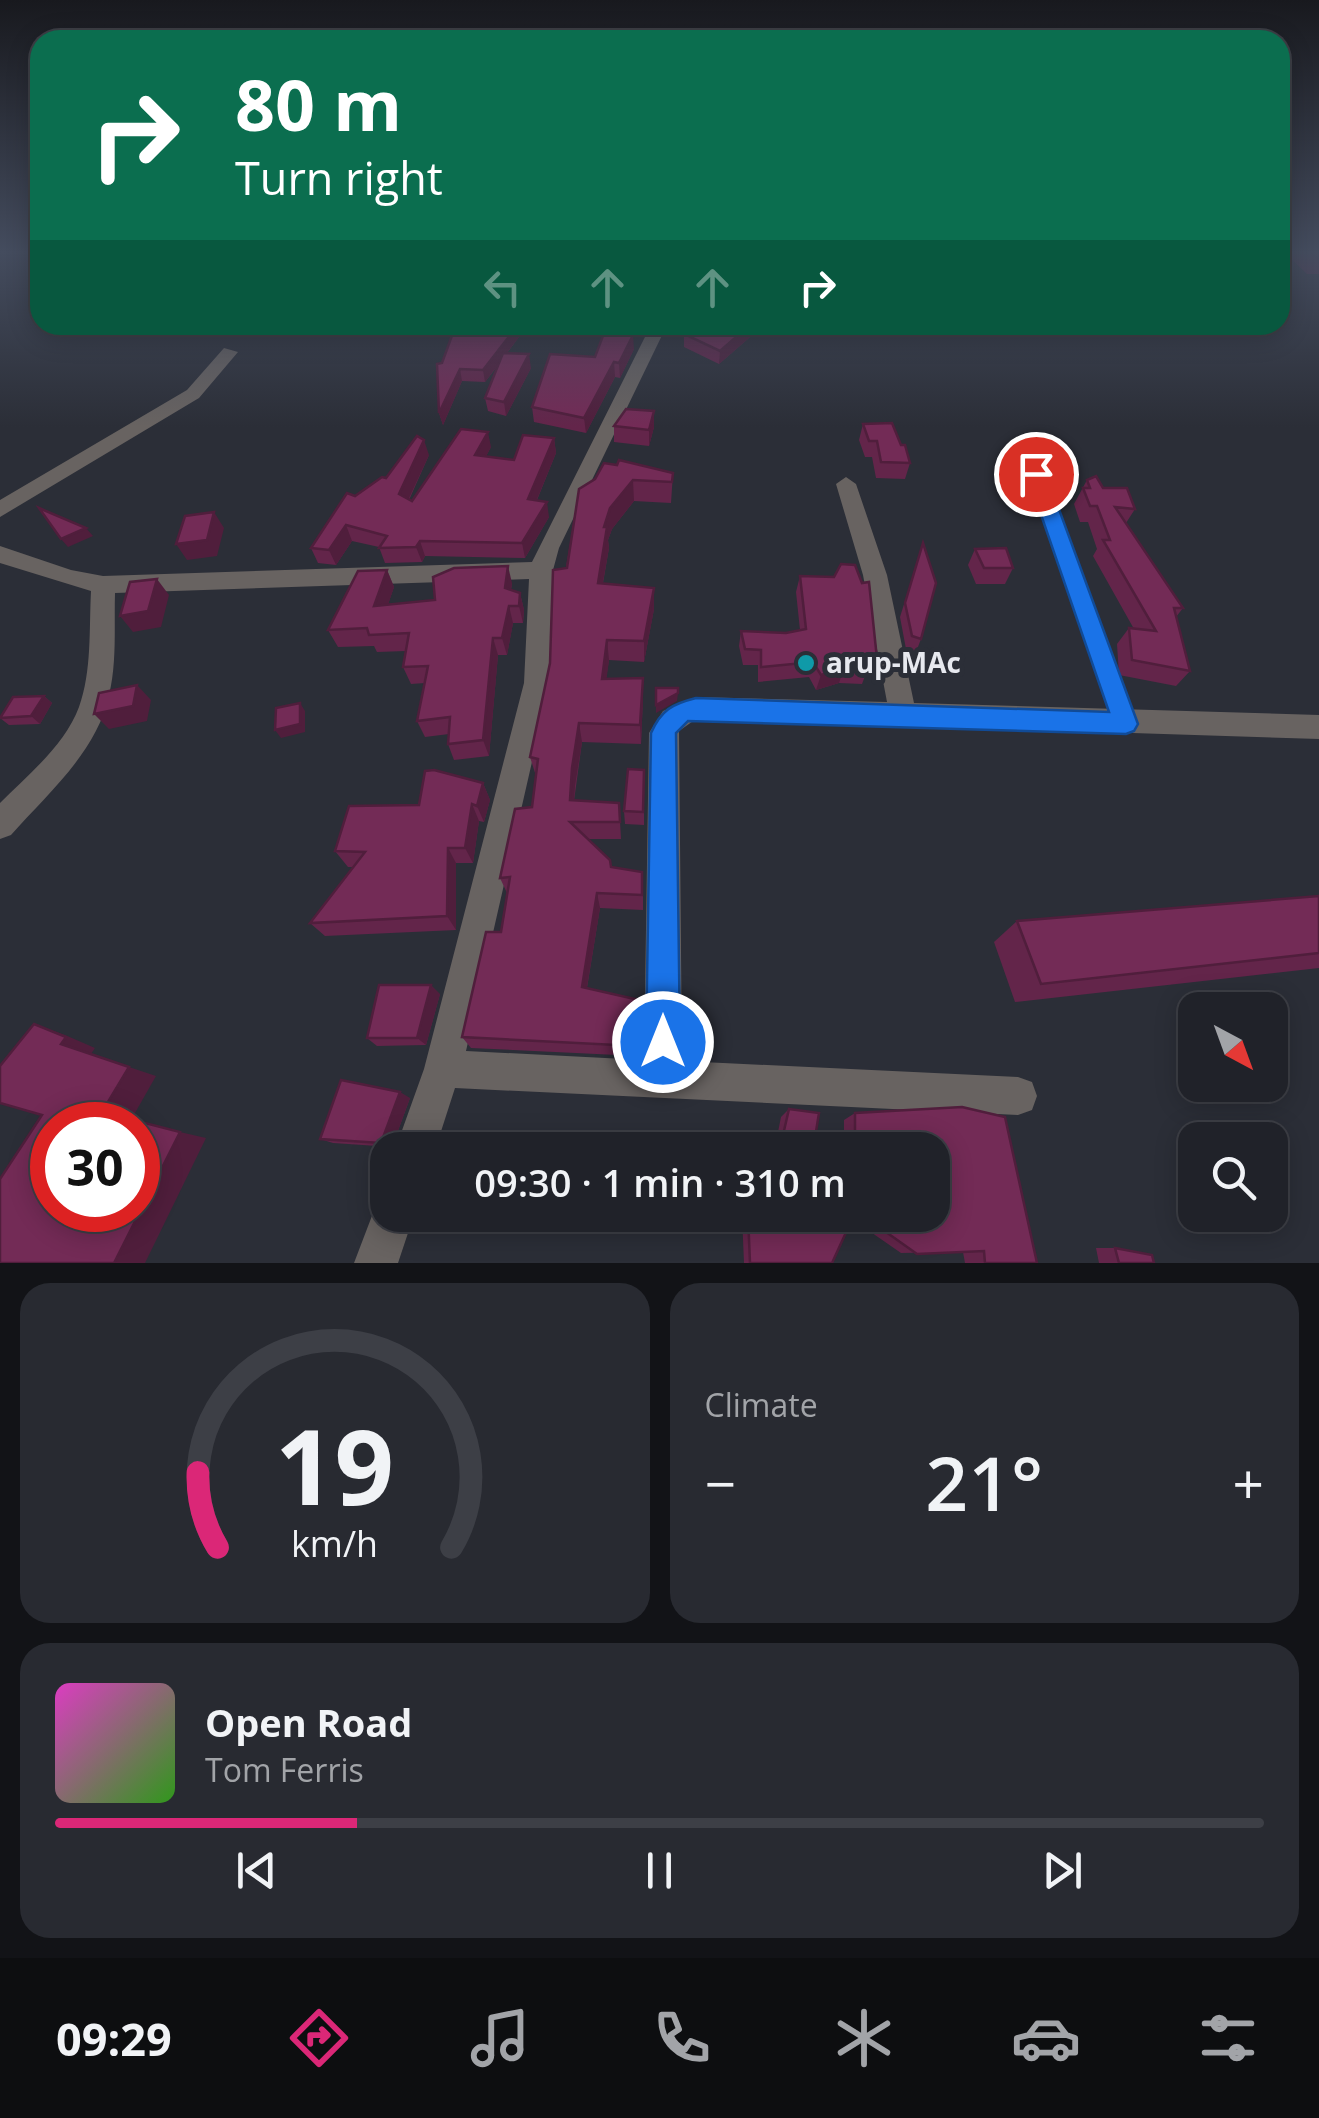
<!DOCTYPE html>
<html lang="en">
<head>
<meta charset="utf-8">
<style>
	:root { --surface:#202229; --page:#282a31; --text:#f1f3f6; --muted:#a2a4a8; --line:#3d3f46; --accent:#db2777 }
	body { margin:0; font-family:"Open Sans",sans-serif; background:var(--page); color:var(--text); height:100vh; display:flex; flex-direction:column; font-size:38px; white-space:nowrap }
	* { box-sizing:border-box; margin:0 }
	p { font-size:32px; color:var(--muted) }
	.icon { flex:none; width:55px; height:55px; fill:none; stroke:currentColor; stroke-width:2; stroke-linecap:round; stroke-linejoin:round }
	.map { position:relative; height:1263px; overflow:hidden }
	.drawer { display:flex; flex-direction:column; gap:20px; padding:20px; background:#121317; flex:1 }
	.drawer>* { flex:none }
	.top-card { position:absolute; left:30px; top:30px; width:1260px; height:305px; border-radius:30px; box-shadow:0 5px 25px #0003,0 0 0 2px var(--line); background:#0b6e4f; color:#fff; overflow:hidden }
	.needle { width:65px; rotate:139deg }
	.fabs { position:absolute; left:1178px; top:992px; display:grid; gap:20px }
	.fabs a { display:grid; place-items:center; width:110px; height:110px; border-radius:20px; background:var(--surface); box-shadow:0 5px 25px #0003,0 0 0 2px var(--line); font-size:50px }
	.speed { position:absolute; left:30px; top:1102px; display:flex; gap:20px; font-size:50px; font-weight:700; text-align:center }
	.speed>* { display:grid; place-content:center; width:130px; height:130px; border-radius:50%; background:var(--surface); box-shadow:0 5px 25px #0003,0 0 0 2px var(--line); line-height:1 }
	.speed .limit { border:15px solid #d22; background:#fff; color:#111 }
	.pin { position:absolute; display:grid; place-items:center; width:85px; height:85px; color:#fff; margin:-42px; border:5px solid #fff; border-radius:50%; box-shadow:0 2px 10px #0007 }
	.me { position:absolute; width:110px; margin:-55px; rotate:0deg; stroke-linejoin:round; filter:drop-shadow(0 0 8px #0008) }
	.turn { display:flex; align-items:center; gap:35px; height:210px; padding:0 40px; font-size:45px }
	.turn .icon { width:130px; height:130px; stroke-width:2.5 }
	.turn b { display:block; font-size:70px; line-height:85px }
	.lanes { display:flex; align-items:center; height:95px; padding:0 40px; background:#0003; justify-content:center; gap:50px; direction:ltr }
	.lanes .off { opacity:.35 }
	.big { font-size:75px; font-weight:600; line-height:1.1 }
	.drawer .tile { flex:1; display:flex; flex-direction:column; justify-content:center; gap:15px; min-width:0; padding:0 35px; border-radius:30px; background:var(--page) }
	.drawer .dial { align-items:center; gap:0 }
	.dial svg { height:260px; overflow:visible; fill:none; stroke:var(--line); stroke-width:7; stroke-linecap:round; text-anchor:middle }
	.dial text { fill:var(--text); stroke:none }
	.song { display:flex; align-items:center; gap:30px }
	.cover { width:120px; height:120px; border-radius:15px; background:linear-gradient(135deg,hsl(310 70% 55%),hsl(110 70% 35%)) }
	.played { height:10px; border-radius:5px; background:linear-gradient(90deg,var(--accent) 25%,var(--line) 25%) }
	.keys { display:flex; justify-content:space-around; direction:ltr }
	.heat { display:flex; justify-content:space-between; align-items:center; font-size:55px; direction:ltr }
	.drawer .tiles { flex:1; display:grid; gap:20px; grid-template-columns:1fr 1fr }
	.tile:last-child { grid-column:span 2 }
	.trip { position:absolute; left:370px; top:1132px; width:580px; height:100px; border-radius:30px; background:var(--surface); box-shadow:0 5px 25px #0003,0 0 0 2px var(--line); font-weight:600; line-height:100px; text-align:center }
	.tab-bar { display:flex; height:160px; justify-content:space-around; align-items:center; background:#0d0e10; color:var(--muted) }
	.tab-bar .icon { width:70px; height:70px }
	.tab-bar .selected { color:var(--accent) }
	.tab-bar b { font-size:45px; color:var(--text) }
	.map>svg:first-child { display:block }
	.lines { fill:none; stroke-linecap:round; stroke-linejoin:round }
	.lane { fill:#686361; fill-rule:evenodd }
	.street { fill:#686361; fill-rule:evenodd }
	.wall { fill:#63254a }
	.shaded-wall { fill:#501e3c }
	.building { fill:#732b56; stroke:#501e3c; stroke-width:2.5; fill-rule:evenodd }
	.route { fill:#1a73e8; stroke:#114b97; stroke-width:2.5 }
	.culture-dot { fill:#0f9aa8; stroke:#2b2e37; stroke-width:4 }
	.labels { text-anchor:middle; stroke-width:10; stroke-linejoin:round; paint-order:stroke }
	.poi-label { font-size:28px; font-weight:bold; fill:#e7e9ef; stroke:#2b2e37; text-anchor:start }
</style>
</head>
<body>
<div class="map">
<svg width="1319" height="1263" viewBox="0 0 1319 1263">
	<rect width="100%" height="100%" fill="#2b2e37"/>
	<g class="lines">
		<polygon class="lane" points="1036,471 1041,474 1132,721 1130,725 1125,727 1120,725 1118,721 1031,474"/>
		<g class="street">
			<path d="M651,325H667L559,548L553,570L550,683L466,1051L644,1060L649,733L663,711L696,697L887,702L863,575L836,484L846,477L856,484L887,575L914,703L1319,715V739L696,719L679,731L682,1061L1018,1077L1032,1082L1037,1096L1032,1110L1018,1115L455,1088L435,1150H395L424,1069L524,683L529,579L115,593C114,627 117,662 109,695C97,752 48,793 11,835L0,839V803C27,776 65,745 79,707C92,671 89,629 91,591L0,563V546L71,570L103,576L532,562Z"/>
			<polygon points="224,348 238,352 199,398 0,517 0,500 187,390"/>
			<polygon points="388,1196 388,1215 414,1215 398,1263 354,1263 378,1200"/>
		</g>
	</g>
	<g class="wall">
		<polygon points="1282,250 1319,250 1319,274 1307,274"/>
		<polygon points="485,325 528,325 507,353 531,368 506,416 488,411 485,398 499,364 485,382 462,381 443,425 439,413 442,363 488,329"/>
		<polygon points="757,331 719,364 684,347 684,334"/>
		<polygon points="634,349 620,378 615,377 586,433 534,422 532,407 595,357"/>
		<polygon points="863,424 901,445 910,463 905,479 876,478 872,457 865,457 859,440"/>
		<polygon points="614,426 654,427 649,446 614,442"/>
		<polygon points="554,438 556,453 537,500 549,517 525,558 425,556 422,562 385,563 379,547 352,541 336,565 318,563 311,548 355,496 429,455 409,500 412,501 491,447 486,456 514,460"/>
		<polygon points="673,473 671,503 634,501 612,529 608,540 609,548 603,583 654,609 644,662 609,660 606,679 643,698 641,744 582,742 574,801 619,803 621,839 588,839 611,867 643,888 643,910 600,908 587,988 639,1000 640,1011 638,1056 471,1048 462,1037 501,932 507,893 500,878 532,807 536,776 530,757 550,663 579,489"/>
		<polygon points="1087,480 1135,509 1126,523 1183,608 1176,617 1190,671 1176,686 1119,675 1117,644 1129,628 1134,629 1093,556 1097,549 1088,522 1080,522 1074,504"/>
		<polygon points="923,543 921,639 916,652 906,649 900,617"/>
		<polygon points="975,549 1013,568 1005,584 976,584 968,565"/>
		<polygon points="387,570 394,587 388,604 435,600 512,583 511,590 520,593 524,610 523,623 513,623 507,655 498,655 489,756 454,760 448,744 449,734 425,737 417,721 425,683 411,684 403,667 406,651 377,652 374,646 338,647 328,630"/>
		<polygon points="800,576 877,659 872,675 865,676 862,684 839,683 816,690 809,677 758,682 758,665 743,665 739,646 741,631 786,633 800,630 796,592"/>
		<polygon points="44,696 52,703 40,724 9,725 0,718"/>
		<polygon points="483,783 490,800 484,822 479,821 473,863 456,863 456,930 325,936 310,923 353,867 348,867 335,851"/>
		<polygon points="644,784 644,825 625,824 624,811"/>
		<polygon points="1319,896 1319,968 1015,1002 994,942 1017,921"/>
		<polygon points="440,994 426,1045 377,1046 367,1038"/>
		<polygon points="410,1098 392,1147 333,1143 320,1139"/>
		<polygon points="962,1107 1005,1117 1037,1263 965,1263 963,1252 901,1253 852,1219 832,1263 744,1263 742,1215 932,1215 932,1150 844,1150 844,1120 855,1113"/>
		<polygon points="789,1109 813,1150 740,1150 740,1146 745,1140 775,1147 781,1117"/>
		<polygon points="1096,1248 1115,1248 1154,1263 1099,1263"/>
	</g>
	<g class="shaded-wall">
		<polygon points="518,325 528,325 485,382 483,370"/>
		<polygon points="750,325 757,325 757,331 719,364 720,351"/>
		<polygon points="633,335 634,349 620,378 619,363"/>
		<polygon points="529,354 531,368 506,416 504,402"/>
		<polygon points="614,362 615,377 586,433 584,418"/>
		<polygon points="460,369 462,381 443,425 439,413"/>
		<polygon points="654,411 654,427 649,446 649,430"/>
		<polygon points="488,432 491,447 479,470 475,455"/>
		<polygon points="554,438 556,453 531,514 528,499"/>
		<polygon points="424,440 429,455 404,509 399,494"/>
		<polygon points="633,480 634,501 612,529 608,540 609,548 599,604 598,583 604,527 610,508"/>
		<polygon points="547,502 549,517 525,558 522,543"/>
		<polygon points="214,512 224,528 217,556 187,560 176,544"/>
		<polygon points="346,525 352,541 336,565 329,550"/>
		<polygon points="86,528 93,536 68,547 61,539"/>
		<polygon points="420,541 425,556 422,562 416,547"/>
		<polygon points="508,566 512,583 509,605 505,588"/>
		<polygon points="387,570 394,587 382,623 374,606"/>
		<polygon points="157,579 169,595 161,627 133,632 120,616"/>
		<polygon points="654,588 654,609 644,662 644,641"/>
		<polygon points="520,593 524,610 523,623 519,606"/>
		<polygon points="509,606 513,623 507,655 502,638"/>
		<polygon points="493,638 498,655 489,756 483,740"/>
		<polygon points="607,640 609,660 604,699 602,679"/>
		<polygon points="844,668 839,683 816,690 821,675"/>
		<polygon points="643,678 643,698 641,744 640,725"/>
		<polygon points="137,685 151,700 147,721 109,729 94,714"/>
		<polygon points="678,693 677,701 656,713 656,705"/>
		<polygon points="44,696 52,703 40,724 31,716"/>
		<polygon points="300,703 305,711 305,732 281,738 275,730"/>
		<polygon points="579,723 582,742 575,786 573,818 570,800 572,768"/>
		<polygon points="483,783 490,800 484,822 477,806"/>
		<polygon points="472,804 479,821 473,863 465,848"/>
		<polygon points="448,848 456,863 456,930 447,916"/>
		<polygon points="597,893 600,908 585,999 582,987"/>
		<polygon points="431,985 440,994 426,1045 417,1038"/>
		<polygon points="639,1000 640,1011 638,1056 636,1046"/>
		<polygon points="34,1024 65,1035 95,1048 91,1054 61,1044"/>
		<polygon points="129,1067 156,1076 131,1120 102,1112"/>
		<polygon points="400,1092 410,1098 392,1147 381,1143"/>
		<polygon points="180,1132 206,1138 145,1263 114,1263"/>
	</g>
	<g class="building">
		<polygon points="1308,250 1319,250 1319,258 1317,258"/>
		<polygon points="491,325 518,325 483,370 460,369 439,413 437,364 442,363 454,330 494,329"/>
		<polygon points="701,325 750,325 720,351 684,334"/>
		<polygon points="604,333 633,335 619,363 614,362 584,418 532,407 550,354 595,357"/>
		<polygon points="503,353 529,354 504,402 485,398"/>
		<polygon points="626,409 654,411 649,430 614,426"/>
		<polygon points="892,423 901,445 905,445 910,463 881,462 877,441 869,441 863,424"/>
		<polygon points="461,429 488,432 475,455 514,460 523,435 554,438 528,499 547,502 522,543 420,541 416,547 379,548 387,536 346,525 329,550 311,548 347,493 355,496 382,477 386,478 417,436 424,440 399,494 412,501"/>
		<polygon points="619,460 673,473 672,482 633,480 610,508 604,527 607,527 598,583 654,588 644,641 607,640 602,679 643,678 640,725 579,723 572,768 570,800 619,803 620,822 570,822 610,860 611,867 642,872 642,895 597,893 582,987 639,1000 636,1046 462,1037 486,932 501,932 510,877 500,878 515,809 532,807 538,759 530,757 550,663 553,570 567,568 579,489 595,479 604,463 617,465"/>
		<polygon points="1096,476 1103,488 1127,488 1135,509 1115,507 1183,608 1174,608 1190,671 1132,660 1129,628 1156,631 1103,540 1110,540 1097,506 1090,506 1083,488 1090,488 1087,480"/>
		<polygon points="39,508 86,528 61,539"/>
		<polygon points="214,512 207,540 176,544 185,516"/>
		<polygon points="923,543 936,583 921,639 912,636 905,603"/>
		<polygon points="1006,548 1013,568 984,568 975,549"/>
		<polygon points="841,564 855,565 862,583 869,582 877,659 866,661 867,669 844,668 821,675 813,662 761,667 761,650 745,649 741,631 786,633 806,629 800,576 834,577"/>
		<polygon points="508,566 505,588 520,593 519,606 509,606 502,638 493,638 483,740 448,744 450,717 417,721 428,666 403,667 409,633 369,635 367,628 328,630 358,571 387,570 374,606 435,600 433,577 454,568"/>
		<polygon points="157,579 148,611 120,616 130,582"/>
		<polygon points="137,685 133,706 94,714 99,693"/>
		<polygon points="656,688 678,688 678,693 656,705"/>
		<polygon points="44,696 31,716 0,718 13,697"/>
		<polygon points="300,703 300,724 275,730 276,708"/>
		<polygon points="628,769 644,770 643,812 624,811"/>
		<polygon points="434,770 483,783 477,806 472,804 465,848 448,848 447,916 310,923 365,852 335,851 349,806 419,805 425,771"/>
		<polygon points="1319,896 1319,953 1041,984 1017,921"/>
		<polygon points="379,985 431,985 417,1038 367,1038"/>
		<path d="M34,1024L66,1037L61,1044L129,1067L102,1112L180,1132L114,1263H0V1179L42,1115L0,1103V1066ZM52,1125H138V1210H52Z"/>
		<polygon points="341,1080 400,1092 381,1143 320,1139"/>
		<polygon points="962,1107 1005,1117 1037,1263 985,1263 984,1251 917,1254 862,1215 932,1215 932,1150 855,1150 855,1113"/>
		<polygon points="789,1109 819,1113 813,1150 746,1150 745,1140 780,1148"/>
		<polygon points="748,1215 854,1215 832,1263 750,1263"/>
		<polygon points="1115,1248 1152,1255 1154,1263 1119,1263"/>
	</g>
	<linearGradient id="sky" x2="0" y2="1"><stop stop-color="#18191e"/><stop offset="0.59" stop-color="#444c5e"/><stop offset="1" stop-color="#444c5e" stop-opacity="0"/></linearGradient>
	<rect width="1319" height="427" fill="url(#sky)"/>
	<path class="route" d="M1036,468L1046,474L1138,724L1134,731L1126,734L688,721L676,733L680,1042L675,1054L663,1059L651,1054L646,1042L651,733C661,710 672,704 696,698L1109,712L1027,474Z"/>
	<circle class="culture-dot" cx="806" cy="663" r="10"/>
	<g class="labels">
		<g class="poi-label">
			<text x="826" y="673">arup-MAc</text>
		</g>
	</g>
</svg>
<div class="fabs">
<a><svg class="needle" viewBox="-14 -14 28 28"><path d="M0-13l5 13h-10z" fill="#e53935"/><path d="M0 13l5-13h-10z" fill="#a2a4a8"/></svg></a>
<a><svg class="icon" aria-label="search" viewBox="0 0 24 24"><circle cx="10" cy="10" r="6"/><path d="M15 15l6 6"/></svg></a>
</div>
<div class="speed"><div class="limit">30</div></div>
<div class="pin" style="left:1036px;top:474px;background:#d93025"><svg class="icon" aria-label="arrive" viewBox="0 0 24 24"><path d="M6 21V4h12l-3 4 3 4H6"/></svg></div>
<svg class="me" style="left:663px;top:1042px" viewBox="-20 -20 40 40"><circle r="17" fill="#1a73e8" stroke="#fff" stroke-width="3"/><path d="M0-11L8 9 0 5-8 9z" fill="#fff"/></svg>
<div class="trip">09:30 · 1 min · 310 m</div>
<div class="top-card">
<div class="turn"><svg class="icon" aria-label="right" viewBox="0 0 24 24"><path d="M7 20v-9h11M14 6l5 5-5 5"/></svg><div><b>80 m</b>Turn right</div></div>
<div class="lanes"><svg class="icon off" aria-label="left" viewBox="0 0 24 24"><path d="M17 20v-9H6M10 6l-5 5 5 5"/></svg><svg class="icon off" aria-label="ahead" viewBox="0 0 24 24"><path d="M12 20V5M6 11l6-6 6 6"/></svg><svg class="icon off" aria-label="ahead" viewBox="0 0 24 24"><path d="M12 20V5M6 11l6-6 6 6"/></svg><svg class="icon" aria-label="right" viewBox="0 0 24 24"><path d="M7 20v-9h11M14 6l5 5-5 5"/></svg></div>
</div>
</div>
<section class="drawer">
<div class="tiles">
<div class="tile dial"><svg viewBox="0 0 100 80">
<path d="M14 69A42 42 0 1 1 86 69"/>
<path d="M14 69A42 42 0 0 1 8 46" stroke="#db2777"/>
<text x="50" y="56" font-size="32" font-weight="700">19</text>
<text x="50" y="72" font-size="11">km/h</text>
</svg></div>
<div class="tile"><p>Climate</p>
<div class="heat"><a>−</a><b class="big">21°</b><a>+</a></div>
</div>
<div class="tile">
<div class="song"><i class="cover"></i><div><b>Open Road</b><p>Tom Ferris</p></div></div>
<div class="played"></div>
<div class="keys"><svg class="icon" aria-label="previous" viewBox="0 0 24 24"><path d="M18 5L8 12l10 7zM5 5v14"/></svg><svg class="icon" aria-label="pause" viewBox="0 0 24 24"><path d="M8 5v14M16 5v14"/></svg><svg class="icon" aria-label="next" viewBox="0 0 24 24"><path d="M6 5l10 7-10 7zM19 5v14"/></svg></div>
</div>
</div>
</section>
<nav class="tab-bar">
<b>09:29</b>
<svg class="icon selected" aria-label="directions" viewBox="0 0 24 24"><path d="M12 3l9 9-9 9-9-9zM9 14v-3h6M13 9l2 2-2 2"/></svg>
<svg class="icon" aria-label="music" viewBox="0 0 24 24"><path d="M9 18V5l10-2v13"/><circle cx="6" cy="18" r="3"/><circle cx="16" cy="16" r="3"/></svg>
<svg class="icon" aria-label="phone" viewBox="0 0 24 24"><path d="M5 4h4l2 5-3 2q2 4 5 5l2-3 5 2v4C11 20 4 13 5 4z"/></svg>
<svg class="icon" aria-label="climate" viewBox="0 0 24 24"><path d="M12 3v18M4 7l16 10M4 17L20 7"/></svg>
<svg class="icon" aria-label="car" viewBox="0 0 24 24"><path d="M5 17H2v-5l4-1 3-4h7l3 4 3 1v5h-3M9 17h6M6 11h13"/><circle cx="7" cy="17" r="2"/><circle cx="17" cy="17" r="2"/></svg>
<svg class="icon" aria-label="filters" viewBox="0 0 24 24"><path d="M4 7h16M4 17h16"/><circle cx="9" cy="7" r="2"/><circle cx="15" cy="17" r="2"/></svg>
</nav>
</body>
</html>
